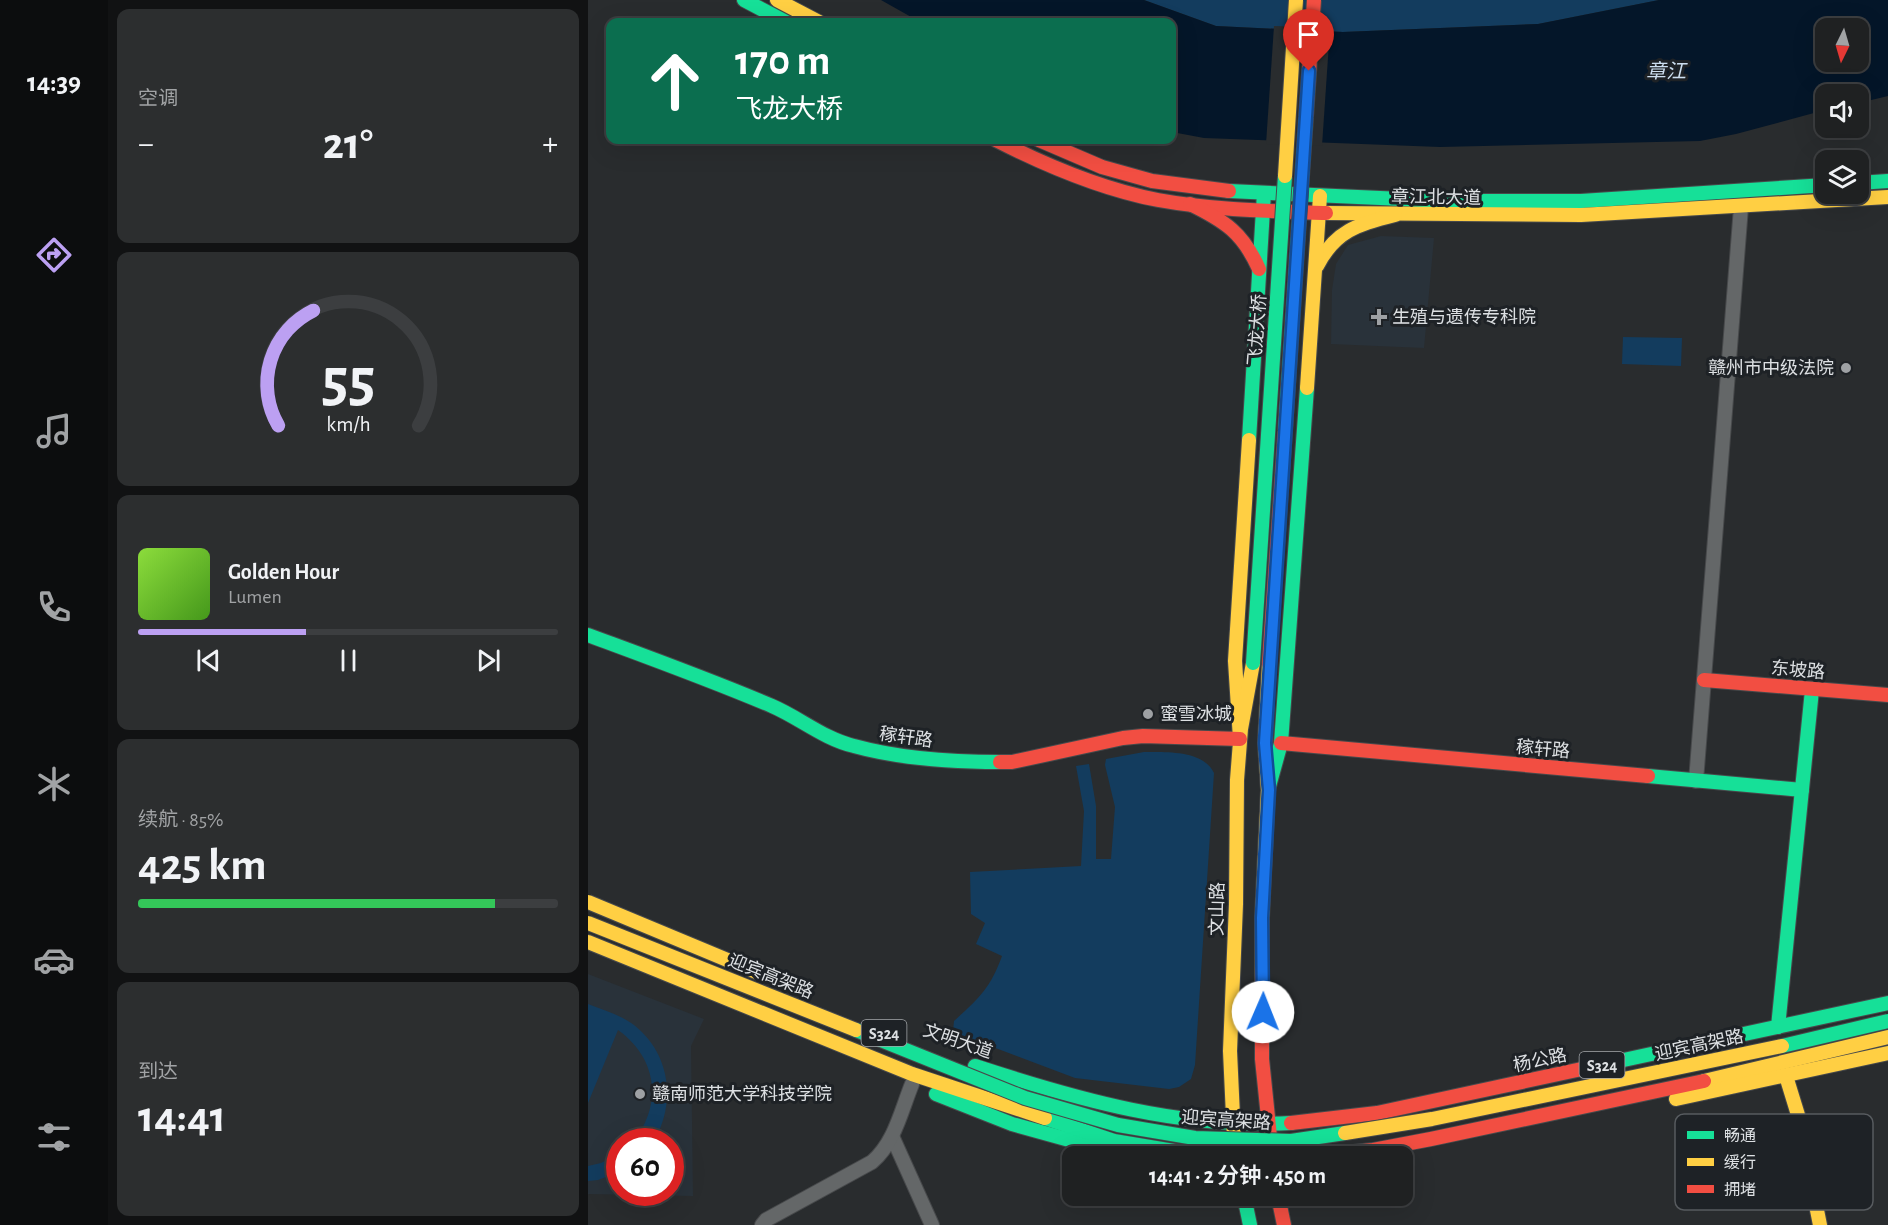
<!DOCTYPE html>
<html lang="zh">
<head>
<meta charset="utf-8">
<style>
	:root { --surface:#1f2122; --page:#2c2e2f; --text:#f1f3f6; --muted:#a1a3a5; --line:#3c3e40; --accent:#bca0f2 }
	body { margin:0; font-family:"Alegreya Sans","Noto Sans SC",sans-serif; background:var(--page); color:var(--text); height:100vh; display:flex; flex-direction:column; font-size:22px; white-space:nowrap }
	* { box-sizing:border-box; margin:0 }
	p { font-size:20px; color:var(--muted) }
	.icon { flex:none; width:33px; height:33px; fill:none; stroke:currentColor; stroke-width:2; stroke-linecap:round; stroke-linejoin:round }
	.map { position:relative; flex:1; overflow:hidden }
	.panel { display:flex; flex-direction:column; gap:9px; padding:9px; background:#111213; width:480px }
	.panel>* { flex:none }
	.top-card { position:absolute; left:18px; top:18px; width:570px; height:126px; border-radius:12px; box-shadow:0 6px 24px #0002,0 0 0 2px var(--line); background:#0b6e4f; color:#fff; overflow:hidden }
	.needle { width:39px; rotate:185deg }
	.controls { position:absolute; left:1227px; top:18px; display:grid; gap:12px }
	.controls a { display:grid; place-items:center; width:54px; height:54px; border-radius:12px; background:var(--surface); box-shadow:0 6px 24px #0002,0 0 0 2px var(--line); font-size:30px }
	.speed { position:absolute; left:18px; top:1128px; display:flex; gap:12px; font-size:30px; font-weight:700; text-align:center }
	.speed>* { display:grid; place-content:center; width:78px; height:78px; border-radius:50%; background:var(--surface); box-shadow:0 6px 24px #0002,0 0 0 2px var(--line); line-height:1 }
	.speed .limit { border:9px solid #d22; background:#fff; color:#111 }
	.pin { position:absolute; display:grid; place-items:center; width:51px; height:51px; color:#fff; margin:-62px -26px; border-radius:50% 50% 50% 0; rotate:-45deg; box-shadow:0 0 6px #0007 }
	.pin .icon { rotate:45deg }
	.me { position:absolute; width:66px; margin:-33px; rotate:1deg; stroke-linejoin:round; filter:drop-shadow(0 0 4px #0008) }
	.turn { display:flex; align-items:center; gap:21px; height:126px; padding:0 30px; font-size:27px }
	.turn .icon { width:78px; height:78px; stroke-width:2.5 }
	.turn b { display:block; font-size:42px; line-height:51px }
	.big { font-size:45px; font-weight:600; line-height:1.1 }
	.panel .widget { flex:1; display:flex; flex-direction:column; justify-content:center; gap:9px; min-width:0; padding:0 21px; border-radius:12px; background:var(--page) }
	.panel .dial { align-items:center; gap:0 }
	.dial svg { height:156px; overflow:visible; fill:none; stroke:var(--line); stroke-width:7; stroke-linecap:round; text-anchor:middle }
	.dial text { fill:var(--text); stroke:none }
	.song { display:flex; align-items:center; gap:18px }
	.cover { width:72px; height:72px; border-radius:9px; background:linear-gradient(135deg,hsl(90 70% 55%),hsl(100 70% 35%)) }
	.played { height:6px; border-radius:3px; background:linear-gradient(90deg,var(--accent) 40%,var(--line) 40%) }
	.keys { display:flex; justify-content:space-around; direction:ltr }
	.heat { display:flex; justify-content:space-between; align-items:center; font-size:33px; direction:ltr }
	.charge { height:9px; border-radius:4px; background:linear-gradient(90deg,#34c759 85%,var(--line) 0) }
	.trip { position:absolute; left:474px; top:1146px; width:351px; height:60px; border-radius:12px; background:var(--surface); box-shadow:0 6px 24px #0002,0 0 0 2px var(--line); font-weight:600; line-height:60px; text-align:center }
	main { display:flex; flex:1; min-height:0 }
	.tabs { display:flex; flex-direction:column; width:108px; justify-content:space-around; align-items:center; background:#0c0d0e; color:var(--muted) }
	.tabs .icon { width:42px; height:42px }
	.tabs .on { color:var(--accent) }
	.tabs b { font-size:27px; color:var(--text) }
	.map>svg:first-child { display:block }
	.built { fill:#29323a; fill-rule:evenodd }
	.green { fill:#133c5e }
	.water { fill:#041629; fill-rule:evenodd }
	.pier { fill:#292c2e }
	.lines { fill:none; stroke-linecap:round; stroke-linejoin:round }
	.street-casing { stroke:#47494b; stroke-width:16 }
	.fast-casing { stroke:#47494b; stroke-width:16 }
	.slow-casing { stroke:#47494b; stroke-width:16 }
	.jam-casing { stroke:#47494b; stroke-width:16 }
	.street { stroke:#646768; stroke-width:14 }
	.fast { stroke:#16e098; stroke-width:14 }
	.slow { stroke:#ffcf43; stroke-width:14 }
	.jam { stroke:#f24e42; stroke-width:14 }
	.fast-bridge-casing { stroke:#47494b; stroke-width:16; stroke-linecap:butt }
	.slow-bridge-casing { stroke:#47494b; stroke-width:16; stroke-linecap:butt }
	.jam-bridge-casing { stroke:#47494b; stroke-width:16; stroke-linecap:butt }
	.fast-bridge { stroke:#16e098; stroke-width:14 }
	.slow-bridge { stroke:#ffcf43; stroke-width:14 }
	.jam-bridge { stroke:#f24e42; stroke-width:14 }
	.route-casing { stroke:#114b97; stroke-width:15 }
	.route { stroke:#1a73e8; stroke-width:10 }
	.poi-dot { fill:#9ea1a4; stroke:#1e2226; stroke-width:2 }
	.labels { text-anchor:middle; stroke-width:6; stroke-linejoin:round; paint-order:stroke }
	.shield { fill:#1e2226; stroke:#a4a7aa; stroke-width:1.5 }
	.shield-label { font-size:16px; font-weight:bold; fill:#dde0e3 }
	.street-label { font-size:18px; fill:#dde0e3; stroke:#1e2226 }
	.poi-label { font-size:18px; fill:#dde0e3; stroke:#1e2226; text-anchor:start }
	.water-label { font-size:20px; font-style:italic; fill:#cddff0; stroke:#1e2226 }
	.key { fill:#1e2226; stroke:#575b5f; stroke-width:1.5 }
	.key-label { font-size:16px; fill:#dde0e3 }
</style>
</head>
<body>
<main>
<nav class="tabs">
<b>14:39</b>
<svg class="icon on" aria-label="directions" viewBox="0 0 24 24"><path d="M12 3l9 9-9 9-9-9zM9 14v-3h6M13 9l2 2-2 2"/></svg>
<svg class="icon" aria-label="music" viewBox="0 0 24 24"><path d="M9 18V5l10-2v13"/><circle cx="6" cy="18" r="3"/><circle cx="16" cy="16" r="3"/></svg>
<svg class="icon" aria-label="phone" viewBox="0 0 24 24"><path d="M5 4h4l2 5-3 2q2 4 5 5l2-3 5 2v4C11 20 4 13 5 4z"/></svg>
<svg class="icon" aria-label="climate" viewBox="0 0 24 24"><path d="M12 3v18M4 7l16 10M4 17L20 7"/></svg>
<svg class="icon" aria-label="car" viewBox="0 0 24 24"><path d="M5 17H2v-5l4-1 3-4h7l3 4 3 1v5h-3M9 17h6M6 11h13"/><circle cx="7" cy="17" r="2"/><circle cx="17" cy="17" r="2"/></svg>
<svg class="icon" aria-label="filters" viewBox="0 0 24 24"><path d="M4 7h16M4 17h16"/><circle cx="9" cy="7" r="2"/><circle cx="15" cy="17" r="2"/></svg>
</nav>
<section class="panel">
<div class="widget"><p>空调</p>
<div class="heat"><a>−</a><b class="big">21°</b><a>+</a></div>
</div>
<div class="widget dial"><svg viewBox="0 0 100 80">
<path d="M14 69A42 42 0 1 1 86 69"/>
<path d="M14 69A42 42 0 0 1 32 10" stroke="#bca0f2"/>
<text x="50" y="56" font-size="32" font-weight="700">55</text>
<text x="50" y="72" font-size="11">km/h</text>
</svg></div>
<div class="widget">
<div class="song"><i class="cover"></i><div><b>Golden Hour</b><p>Lumen</p></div></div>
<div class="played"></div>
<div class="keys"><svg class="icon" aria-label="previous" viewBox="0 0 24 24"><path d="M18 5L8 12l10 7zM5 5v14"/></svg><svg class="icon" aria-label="pause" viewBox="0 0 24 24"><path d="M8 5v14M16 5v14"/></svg><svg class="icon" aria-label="next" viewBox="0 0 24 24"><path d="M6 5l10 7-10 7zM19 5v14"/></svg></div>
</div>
<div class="widget"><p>续航 · 85%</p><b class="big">425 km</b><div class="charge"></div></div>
<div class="widget"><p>到达</p><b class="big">14:41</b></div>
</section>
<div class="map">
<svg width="1300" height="1225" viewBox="0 0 1300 1225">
	<rect width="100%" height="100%" fill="#292c2e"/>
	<g class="built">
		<polygon points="793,236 846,238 836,348 743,344 744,290 748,264 760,245"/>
		<path d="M0,974L116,1019L103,1046L105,1196L0,1194ZM32,1142H82V1192H32Z"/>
	</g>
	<g class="green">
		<polygon points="556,0 1071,0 950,24 755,32 628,26"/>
		<polygon points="1035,337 1094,338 1093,366 1034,364"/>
		<path d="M556,752C578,752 615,750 626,773L607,1065L603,1079L591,1087L581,1089L487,1078L365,1032L366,1021C391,998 402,989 414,956L388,944L397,923L383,914L382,872L493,866L496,811L488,766L501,764L508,806V859H523L527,807L517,765L518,759Z"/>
		<path d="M0,1004C15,1010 33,1015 46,1025C83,1054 88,1103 66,1141H46C75,1103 69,1058 30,1030L0,1103Z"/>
		<polygon points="31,1154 31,1172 10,1180 0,1181 0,1166 13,1163"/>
	</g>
	<path class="water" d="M293,0H556L628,26L755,32L950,24L1071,0H1300V96L1271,103L1270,94H1238L1237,110L1148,134L1112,141L852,147L616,138L584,132V22H332ZM1238,28H1270V62H1238Z"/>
	<polygon class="pier" points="686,26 742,28 734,146 678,144"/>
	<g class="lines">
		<g class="street-casing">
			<g id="street">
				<polyline points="1108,781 1153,207"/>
				<polyline points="304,1136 344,1225"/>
				<path d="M174,1225L178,1220L284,1162C307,1142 313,1111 324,1084"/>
			</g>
		</g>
		<g class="fast-casing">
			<g id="fast">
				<polyline points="156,0 198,22"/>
				<polyline points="1270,183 1300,181"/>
				<polyline points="641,191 858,201 993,201 1238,185"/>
				<polyline points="661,440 676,193"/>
				<path d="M0,635C62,658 123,680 184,706C212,718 236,739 266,746C313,759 363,762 412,762"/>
				<polyline points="1060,776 1214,790"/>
				<polyline points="680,790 693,743 719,388"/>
				<polyline points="1190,1027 1224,690"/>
				<polyline points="1017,1064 1300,1003"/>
				<path d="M387,1066C491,1100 593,1129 703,1123"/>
				<polyline points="348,1094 424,1124 539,1156"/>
				<polyline points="457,1118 526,1141 604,1154 641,1156"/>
				<polyline points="656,1196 662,1225"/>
			</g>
		</g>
		<g class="slow-casing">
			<g id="slow">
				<polyline points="189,0 231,22"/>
				<polyline points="738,213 993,215 1300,197"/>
				<path d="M729,266C747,231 770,224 807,215"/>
				<polyline points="719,388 732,196"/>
				<polyline points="652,739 647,661 661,440"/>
				<polyline points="674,918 680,790 677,743 681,664"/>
				<polyline points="0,942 324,1074 457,1118"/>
				<polyline points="1198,1076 1210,1115 1232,1225"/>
				<polyline points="1116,1081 1300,1037"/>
				<polyline points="1088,1099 1300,1053"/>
				<polyline points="646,1138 642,1051 648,904 649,780 653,729 665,663"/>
			</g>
		</g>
		<g class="jam-casing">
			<g id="jam">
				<path d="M408,140C459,166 513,189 570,200C625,210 682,211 738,213"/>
				<polyline points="451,140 514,167 564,181 641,191"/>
				<path d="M602,204C637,221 655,233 671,269"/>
				<polyline points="1116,680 1300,695"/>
				<polyline points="693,743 1060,776"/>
				<polyline points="412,762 424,762 535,738 555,736 652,739"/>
				<polyline points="674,918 674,1059 684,1156"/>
				<polyline points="703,1123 789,1113 1017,1064"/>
				<polyline points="727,1156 785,1150 843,1139 1116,1081"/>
				<polyline points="690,1196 696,1225"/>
			</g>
		</g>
		<use href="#street" class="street"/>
		<use href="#fast" class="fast"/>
		<use href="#slow" class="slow"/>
		<use href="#jam" class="jam"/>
		<g class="fast-bridge-casing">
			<g id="fast-bridge">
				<polyline points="697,431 718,117"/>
				<polyline points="665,663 697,176"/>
				<polyline points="268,1030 437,1098 530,1125 607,1138 703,1141 757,1133"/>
				<polyline points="1194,1046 1300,1021"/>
			</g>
		</g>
		<g class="slow-bridge-casing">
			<g id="slow-bridge">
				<polyline points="697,176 708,0"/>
				<polyline points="0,902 173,974"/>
				<polyline points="0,923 268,1030"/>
				<polyline points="757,1133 844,1119 1194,1046"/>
			</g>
		</g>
		<g class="jam-bridge-casing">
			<g id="jam-bridge">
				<polyline points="718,117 726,0"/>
				<polyline points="681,664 697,431"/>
			</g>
		</g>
		<use href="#fast-bridge" class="fast-bridge"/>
		<use href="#slow-bridge" class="slow-bridge"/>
		<use href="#jam-bridge" class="jam-bridge"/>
	</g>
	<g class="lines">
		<g class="route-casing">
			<polyline id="route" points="675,1012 674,918 681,790 677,743 721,71"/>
		</g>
		<use href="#route" class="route"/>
	</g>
	<g class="poi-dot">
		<path d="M788 308h6v6h6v6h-6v6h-6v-6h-6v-6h6z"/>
		<circle cx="1258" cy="368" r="6"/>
		<circle cx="560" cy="714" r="6"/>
		<circle cx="52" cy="1094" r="6"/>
	</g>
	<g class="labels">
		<g class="shield">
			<rect x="273.5" y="1020" width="45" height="26" rx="4.5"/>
			<rect x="991.5" y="1052" width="45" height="26" rx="4.5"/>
		</g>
		<g class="shield-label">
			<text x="296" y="1039">S324</text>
			<text x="1014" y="1071">S324</text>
		</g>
		<g class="street-label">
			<text transform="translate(848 197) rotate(1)" y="6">章江北大道</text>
			<text transform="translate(669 330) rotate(-86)" y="6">飞龙大桥</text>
			<text transform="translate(1210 670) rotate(5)" y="6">东坡路</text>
			<text transform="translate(318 737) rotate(8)" y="6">稼轩路</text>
			<text transform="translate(955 749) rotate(5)" y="6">稼轩路</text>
			<text transform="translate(629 909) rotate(-89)" y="6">文山路</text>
			<text transform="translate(183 976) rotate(22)" y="6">迎宾高架路</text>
			<text transform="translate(370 1041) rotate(19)" y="6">文明大道</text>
			<text transform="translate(1111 1045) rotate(-12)" y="6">迎宾高架路</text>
			<text transform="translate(952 1060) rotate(-12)" y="6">杨公路</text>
			<text transform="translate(638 1120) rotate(4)" y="6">迎宾高架路</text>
		</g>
		<g class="poi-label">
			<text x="804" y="323">生殖与遗传专科院</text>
			<text x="1246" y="374" text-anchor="end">赣州市中级法院</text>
			<text x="572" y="720">蜜雪冰城</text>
			<text x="64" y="1100">赣南师范大学科技学院</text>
		</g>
		<g class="water-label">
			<text x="1078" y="78">章江</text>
		</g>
	</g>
	<rect x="1087" y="1114" width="198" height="96" rx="9" class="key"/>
	<rect x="1099" y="1131" width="27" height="8" fill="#16e098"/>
	<rect x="1099" y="1158" width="27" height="8" fill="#ffcf43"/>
	<rect x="1099" y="1185" width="27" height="8" fill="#f24e42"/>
	<g class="key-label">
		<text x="1136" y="1141">畅通</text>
		<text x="1136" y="1168">缓行</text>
		<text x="1136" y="1195">拥堵</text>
	</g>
</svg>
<div class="controls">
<a><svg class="needle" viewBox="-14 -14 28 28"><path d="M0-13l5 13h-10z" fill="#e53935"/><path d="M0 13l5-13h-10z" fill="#a1a3a5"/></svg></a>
<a><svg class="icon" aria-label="sound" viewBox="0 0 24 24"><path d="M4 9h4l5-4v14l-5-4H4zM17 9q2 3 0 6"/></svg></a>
<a><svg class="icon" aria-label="layers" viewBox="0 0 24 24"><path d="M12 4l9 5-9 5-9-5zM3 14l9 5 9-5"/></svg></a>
</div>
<div class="speed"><div class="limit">60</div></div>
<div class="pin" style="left:721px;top:71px;background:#d93025"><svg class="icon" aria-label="arrive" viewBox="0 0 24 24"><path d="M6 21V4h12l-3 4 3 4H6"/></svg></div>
<svg class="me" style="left:675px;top:1012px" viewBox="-20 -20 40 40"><circle r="19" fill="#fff"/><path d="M0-13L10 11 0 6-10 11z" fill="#1a73e8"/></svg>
<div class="trip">14:41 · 2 分钟 · 450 m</div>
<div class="top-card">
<div class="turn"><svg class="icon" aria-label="ahead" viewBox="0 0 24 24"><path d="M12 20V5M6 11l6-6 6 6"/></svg><div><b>170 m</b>飞龙大桥</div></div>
</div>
</div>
</main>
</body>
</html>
